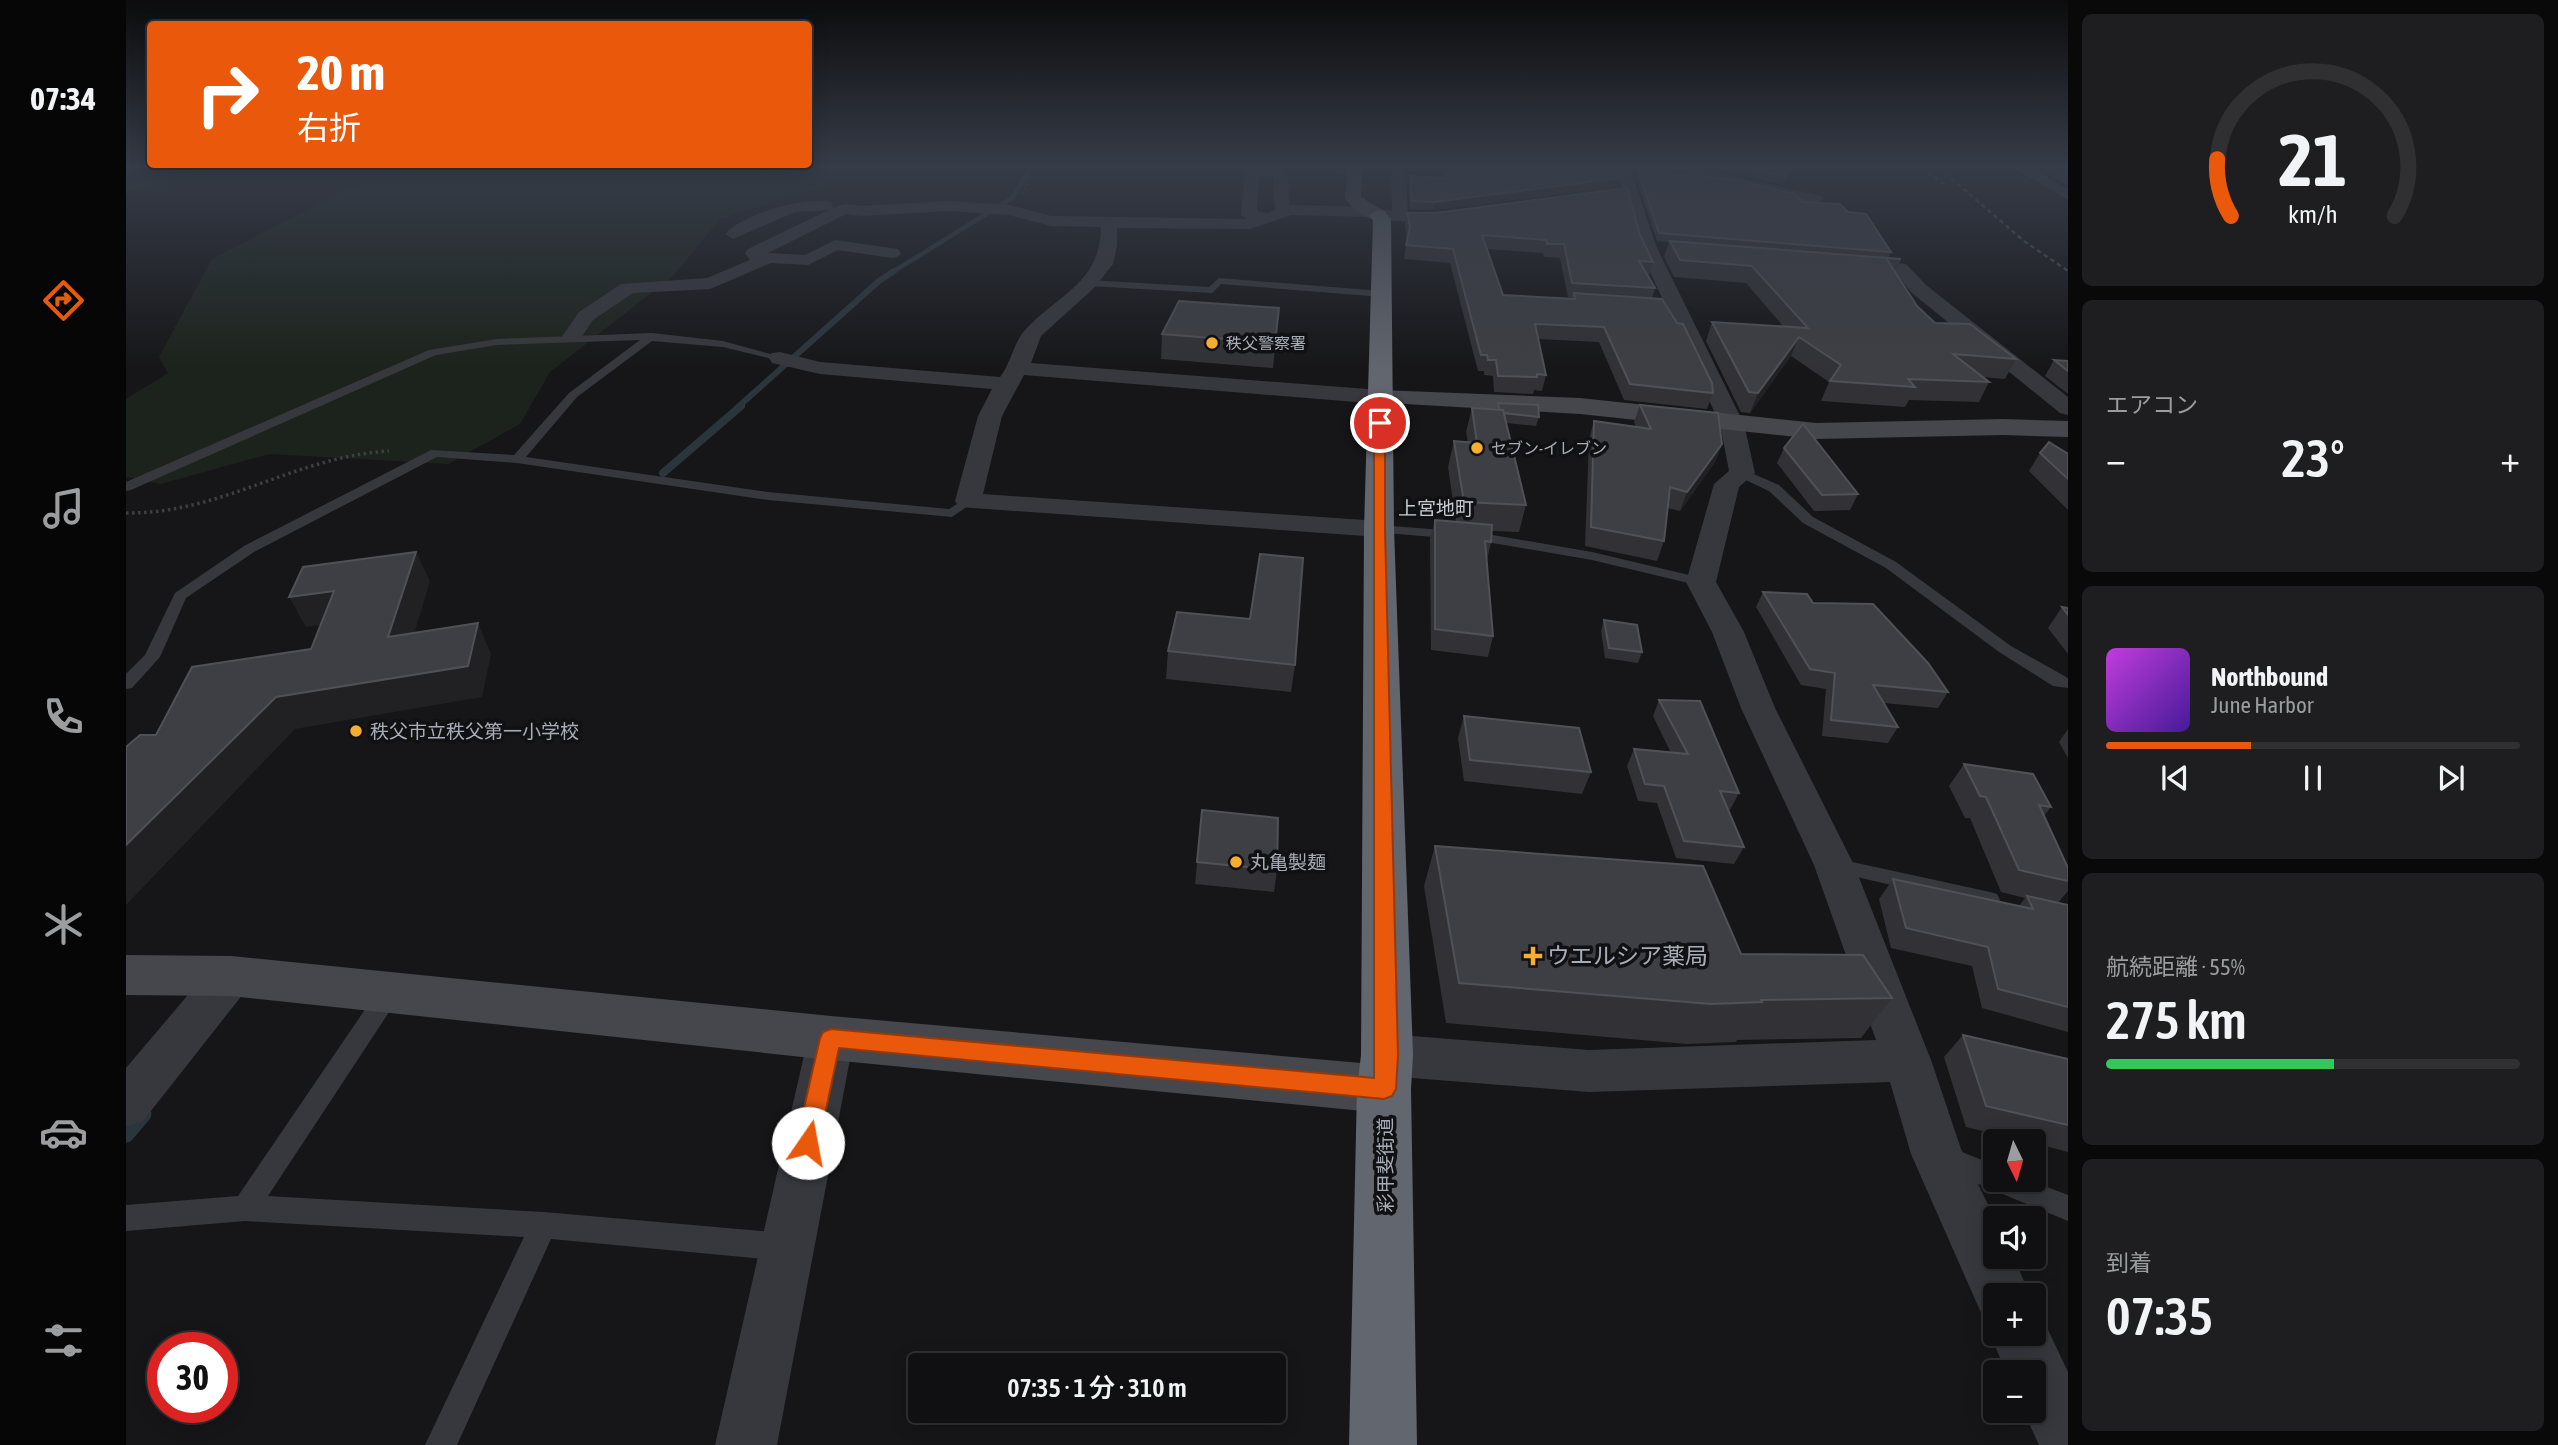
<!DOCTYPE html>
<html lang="ja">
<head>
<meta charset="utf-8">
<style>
	:root { --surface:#101012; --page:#1e1e20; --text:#f1f3f6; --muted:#9c9d9f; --line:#303032; --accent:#ea580c }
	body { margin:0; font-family:"Asap Condensed","Noto Sans JP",sans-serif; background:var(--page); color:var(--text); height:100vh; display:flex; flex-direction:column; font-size:26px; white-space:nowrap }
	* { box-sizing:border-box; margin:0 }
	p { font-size:23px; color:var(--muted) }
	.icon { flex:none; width:38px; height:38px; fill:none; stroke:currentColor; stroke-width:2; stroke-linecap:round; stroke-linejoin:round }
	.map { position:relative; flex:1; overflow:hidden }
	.panel { display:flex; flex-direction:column; gap:14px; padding:14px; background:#09090a; width:490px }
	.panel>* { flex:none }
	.banner { position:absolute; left:21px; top:21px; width:665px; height:147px; border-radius:7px; box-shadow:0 4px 18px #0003,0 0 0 2px var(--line); background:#ea580c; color:#fff; overflow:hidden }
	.needle { width:46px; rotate:175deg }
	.buttons { position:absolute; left:1857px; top:1129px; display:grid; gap:14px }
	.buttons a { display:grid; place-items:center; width:63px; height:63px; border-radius:7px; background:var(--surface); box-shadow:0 4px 18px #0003,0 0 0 2px var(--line); font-size:35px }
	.speed { position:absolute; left:21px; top:1332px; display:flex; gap:14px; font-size:35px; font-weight:700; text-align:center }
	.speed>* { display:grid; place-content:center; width:91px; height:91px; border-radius:50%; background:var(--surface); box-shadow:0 4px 18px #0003,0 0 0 2px var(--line); line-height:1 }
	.speed .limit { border:10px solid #d22; background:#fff; color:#111 }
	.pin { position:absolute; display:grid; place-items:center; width:60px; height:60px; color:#fff; margin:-30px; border:4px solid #fff; border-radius:50%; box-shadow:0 2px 7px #0007 }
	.me { position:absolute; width:77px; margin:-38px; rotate:12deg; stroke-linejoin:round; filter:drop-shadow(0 0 5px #0008) }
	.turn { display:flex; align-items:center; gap:24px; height:147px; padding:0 35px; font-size:32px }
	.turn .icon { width:91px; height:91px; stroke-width:2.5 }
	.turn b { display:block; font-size:49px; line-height:60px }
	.big { font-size:52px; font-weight:600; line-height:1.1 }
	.panel .widget { flex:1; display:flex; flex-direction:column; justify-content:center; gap:10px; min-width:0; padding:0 24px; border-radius:10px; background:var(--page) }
	.panel .dial { align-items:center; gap:0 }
	.dial svg { height:182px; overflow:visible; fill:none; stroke:var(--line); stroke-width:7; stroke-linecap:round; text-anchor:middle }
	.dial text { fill:var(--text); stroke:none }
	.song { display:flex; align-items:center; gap:21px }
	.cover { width:84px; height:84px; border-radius:10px; background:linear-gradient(135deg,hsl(290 70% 55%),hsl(260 70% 35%)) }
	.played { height:7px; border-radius:4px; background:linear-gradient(90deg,var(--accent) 35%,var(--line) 35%) }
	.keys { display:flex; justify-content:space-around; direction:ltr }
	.heat { display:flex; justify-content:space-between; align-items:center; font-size:38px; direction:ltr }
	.charge { height:10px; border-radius:5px; background:linear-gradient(90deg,#34c759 55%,var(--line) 0) }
	.trip { position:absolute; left:782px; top:1353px; width:378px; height:70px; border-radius:7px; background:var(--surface); box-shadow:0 4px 18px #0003,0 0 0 2px var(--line); font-weight:600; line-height:70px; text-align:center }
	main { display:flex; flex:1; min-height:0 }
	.tabs { display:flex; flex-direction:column; width:126px; justify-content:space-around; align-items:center; background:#060607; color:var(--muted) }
	.tabs .icon { width:49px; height:49px }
	.tabs .current { color:var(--accent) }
	.tabs b { font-size:32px; color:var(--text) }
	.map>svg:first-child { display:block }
	.green { fill:#1c231c }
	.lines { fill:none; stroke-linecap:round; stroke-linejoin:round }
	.stream-far3 { stroke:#2b353c; stroke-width:4.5 }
	.stream-far2 { stroke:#2b353c; stroke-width:6 }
	.stream-far1 { stroke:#2b353c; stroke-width:8 }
	.stream { stroke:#2b353c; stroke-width:17 }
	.path-far1 { stroke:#3d3f44; stroke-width:2; stroke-dasharray:2 2.5; stroke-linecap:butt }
	.path { stroke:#3d3f44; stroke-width:3.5; stroke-dasharray:2.5 3.5; stroke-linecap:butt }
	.lane { fill:#37383d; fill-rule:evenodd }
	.street { fill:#37383d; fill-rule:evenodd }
	.secondary { fill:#45474d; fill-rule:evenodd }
	.highway { fill:#62666e; fill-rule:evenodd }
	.rail { stroke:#4a4c52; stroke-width:2.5; stroke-dasharray:4.5 3.5; stroke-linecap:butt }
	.wall { fill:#323236; fill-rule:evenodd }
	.shaded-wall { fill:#212124 }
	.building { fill:#3e3f44; stroke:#4f5156; stroke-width:2 }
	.route { fill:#ea580c; stroke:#983908; stroke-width:2 }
	.poi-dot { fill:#f7ae2e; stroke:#111113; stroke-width:2.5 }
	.labels { text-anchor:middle; stroke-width:7; stroke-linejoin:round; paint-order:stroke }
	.far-poi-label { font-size:16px; fill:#a7adb8; stroke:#111113; text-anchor:start }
	.far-quarter-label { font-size:19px; fill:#c8ccd4; stroke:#111113 }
	.poi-label { font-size:19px; fill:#a7adb8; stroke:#111113; text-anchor:start }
	.street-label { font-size:19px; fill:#a7adb8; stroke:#111113 }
	.near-poi-label { font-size:23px; fill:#a7adb8; stroke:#111113; text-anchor:start }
</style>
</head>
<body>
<main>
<nav class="tabs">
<b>07:34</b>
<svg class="icon current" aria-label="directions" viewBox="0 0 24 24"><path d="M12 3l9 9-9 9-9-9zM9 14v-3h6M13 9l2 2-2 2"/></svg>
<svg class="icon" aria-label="music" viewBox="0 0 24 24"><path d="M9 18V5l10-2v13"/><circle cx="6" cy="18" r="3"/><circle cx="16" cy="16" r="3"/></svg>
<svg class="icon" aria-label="phone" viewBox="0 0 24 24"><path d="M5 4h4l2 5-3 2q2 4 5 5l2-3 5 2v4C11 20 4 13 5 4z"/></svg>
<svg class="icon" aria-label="climate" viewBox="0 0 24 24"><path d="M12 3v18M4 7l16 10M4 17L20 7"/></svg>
<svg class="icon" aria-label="car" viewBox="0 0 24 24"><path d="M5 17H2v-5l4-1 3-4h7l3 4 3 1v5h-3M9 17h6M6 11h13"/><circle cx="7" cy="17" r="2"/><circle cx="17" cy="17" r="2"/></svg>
<svg class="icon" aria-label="filters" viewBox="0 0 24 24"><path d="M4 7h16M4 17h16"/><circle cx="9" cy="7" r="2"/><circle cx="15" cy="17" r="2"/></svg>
</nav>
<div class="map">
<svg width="1942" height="1445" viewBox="0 0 1942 1445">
	<rect width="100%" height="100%" fill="#161618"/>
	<g class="green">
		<polygon points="0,168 112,168 0,197"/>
		<polygon points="291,168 695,168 717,180 594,219 547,276 424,372 394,424 322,464 143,454 35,484 0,477 0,399 42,373 33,357 86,259 229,185"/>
	</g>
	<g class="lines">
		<polyline class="stream-far3" points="765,273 886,198 905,168"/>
		<polyline class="stream-far2" points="612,407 753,281 768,271"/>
		<polyline class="stream-far1" points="537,473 615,406"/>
		<polyline class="stream" points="0,1134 17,1114"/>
		<g class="path-far1">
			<polyline points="0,189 46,179 68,168"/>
			<polyline points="896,193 911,168"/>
		</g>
		<path class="path" d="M0,513C96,514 167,457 263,451"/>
		<g class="lane">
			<polygon points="1185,168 1201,168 1233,174 1229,176"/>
			<polygon points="1638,168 1673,171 1669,173"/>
			<polygon points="1093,278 1256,291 1261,294 1256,297 1095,284 1086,293 962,286 957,283 962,280 1083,287"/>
			<polygon points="526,333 597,341 659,358 654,361 597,347 526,341 451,397 400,457 642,492 823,509 842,497 849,501 826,517 642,500 391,463 311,457 128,552 60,598 34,657 6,688 0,689 0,674 19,655 49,593 118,546 305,450 388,455 443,393 514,340 371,345 310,355 5,490 0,491 0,482 303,350 371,339"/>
			<polygon points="1616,469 1653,485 1687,517 1770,562 1885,646 1942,678 1942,688 1927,686 1873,652 1760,568 1677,523 1643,491 1611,476 1611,470"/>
			<polygon points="1253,525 1355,533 1466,552 1580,579 1582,582 1575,586 1466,560 1355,541 1248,532 1246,529"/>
			<polygon points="1708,858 1864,892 1871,894 1874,900 1871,906 1864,908 1701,870 1698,865 1701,860"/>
			<polygon points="263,984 271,986 274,993 271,1000 142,1196 418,1212 659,1233 669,1237 673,1247 669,1257 659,1261 425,1239 331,1445 299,1445 398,1237 119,1221 0,1231 0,1205 112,1196 255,986"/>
			<polygon points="1823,1147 1869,1165 1869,1180 1903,1180 1942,1195 1942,1221 1814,1168 1810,1159 1814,1150"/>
		</g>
		<g class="street">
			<path d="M1123,168L1158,169L1162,177L1163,205L1245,207L1266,211L1265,168H1279L1282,212C1294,213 1327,208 1334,215L1332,218L1307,223L1252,220L1245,217L1165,215L1124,229L991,228V246L987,264L969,287L915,336L905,363L1254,390L1262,392L1265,397L1262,402L1254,404L898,375L876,416L857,494L1253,521L1263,523L1267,529L1263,535L1253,537L833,507L829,501L852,416L866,389L694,374L646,363L643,358L646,353L654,352L694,362L874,377C885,363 888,341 900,329C934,293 974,283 975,227L925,226L883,215L823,211L735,216L720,214L642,253L679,255L709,240L772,249L775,253L772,257L766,258L712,250L682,265L645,263L584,289L507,293L467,320L452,342H438L435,338L453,312L495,284L581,278L624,260L619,253L622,249L703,210L669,212L607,239L599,234C618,213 673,199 701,201L706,203L707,208L718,204L735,206L823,201L883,205L925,216L1121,219L1115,215L1119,171ZM1133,176L1147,177L1149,210L1141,213L1131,211Z"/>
			<polygon points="1493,168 1507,168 1505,171 1531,248 1618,424 1629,473 1613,487 1590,582 1618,632 1649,708 1728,865 1805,1060 1835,1149 1869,1219 1869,1256 1887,1256 1904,1295 1869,1295 1869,1320 1856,1315 1785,1154 1764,1082 1463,1092 1261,1076 1244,1070 1237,1055 1244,1040 1261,1034 1463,1050 1750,1040 1688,865 1615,708 1586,632 1560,582 1588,484 1603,471 1594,424 1513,248 1491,171"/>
			<polygon points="1548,168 1572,168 1695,196 1698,199 1690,204 1550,171"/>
			<polygon points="1915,174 1942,189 1942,200 1910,181 1908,178 1910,175"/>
			<polygon points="1724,259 1780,264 1800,285 1942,397 1942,415 1934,413 1786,293 1769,273 1718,268 1715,264"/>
			<polygon points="105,958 121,963 127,976 121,989 17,1121 0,1127 0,1068 89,963"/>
			<polygon points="705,1018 722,1024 728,1038 651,1445 589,1445 682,1038 688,1024"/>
			<polygon points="1908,1311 1914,1313 1942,1372 1942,1445 1913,1445 1897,1410 1908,1410 1908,1372 1880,1372 1864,1334 1869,1322 1869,1334 1908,1334"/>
		</g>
		<g class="secondary">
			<path d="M1221,168H1236L1235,197L1258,211L1261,215L1258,219C1243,223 1228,210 1219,198Z"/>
			<polygon points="1890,168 1908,168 1923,178 1915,183 1892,171"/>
			<polygon points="1254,390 1454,398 1690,423 1877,419 1942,421 1942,437 1877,435 1690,439 1454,414 1245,402 1242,397 1245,392"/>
			<polygon points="0,955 105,956 705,1016 1258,1065 1277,1072 1285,1089 1277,1106 1258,1113 705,1060 105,996 0,995"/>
		</g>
		<polygon class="highway" points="1252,210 1258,211 1265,219 1268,529 1287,1055 1285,1089 1291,1445 1223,1445 1231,1089 1235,1055 1238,529 1247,220 1243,215"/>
		<g class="rail">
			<polyline points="1795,168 1821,186"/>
			<polyline points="1813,168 1898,241 1942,271"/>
		</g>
	</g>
	<g class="wall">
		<polygon points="1513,168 1548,168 1547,171"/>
		<polygon points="1582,168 1662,168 1661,177 1658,185"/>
		<polygon points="1912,168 1942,168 1942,185 1940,185"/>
		<polygon points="1512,170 1676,202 1722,212 1765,252 1762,258 1775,259 1769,272 1791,306 1809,323 1890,359 1879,379 1856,377 1863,382 1853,402 1783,400 1779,407 1695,401 1703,382 1665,356 1624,413 1615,412 1580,341 1586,322 1657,326 1620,283 1548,277 1538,257 1543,242 1531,241 1510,177"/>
		<polygon points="1284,176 1318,178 1495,178 1493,186 1307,210 1284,209 1283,184"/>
		<path d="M1281,213L1514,235L1527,262L1523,275L1529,288L1526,298L1587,393L1581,409L1498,400L1473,342L1412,339L1420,375L1416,391L1408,390L1407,394L1368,392L1367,376L1358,375V371H1352L1324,263L1278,259L1281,239L1279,226ZM1361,249L1417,253L1418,257L1434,258L1442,297L1446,298L1377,295Z"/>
		<polygon points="1153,308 1147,368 1035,359 1036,334"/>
		<polygon points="1928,360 1942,361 1942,394 1919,376"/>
		<polygon points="1372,403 1413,417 1410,426 1380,423 1400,505 1393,532 1366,531 1365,542 1361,560 1367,636 1362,657 1305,650 1304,539 1309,520 1330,522 1322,467 1328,441 1342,442 1340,432 1346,408 1371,410"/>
		<polygon points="1514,405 1596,444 1589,462 1554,511 1542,508 1538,541 1531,561 1459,546 1463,439 1468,421 1510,427 1508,422"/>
		<polygon points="1658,448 1732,494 1724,510 1688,511 1651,463"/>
		<polygon points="1914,453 1942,454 1942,510 1903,471"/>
		<polygon points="1637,592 1687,603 1822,692 1812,708 1758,703 1772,727 1762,743 1696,736 1700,689 1675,685 1630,607"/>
		<polygon points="1936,607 1942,608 1942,654 1922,628"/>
		<polygon points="1124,619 1169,665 1165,692 1040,679 1042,651"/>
		<polygon points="1478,620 1516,652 1512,663 1479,658 1475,631"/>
		<polygon points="1533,700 1613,793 1604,810 1602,809 1618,847 1608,864 1550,858 1531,803 1512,801 1501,766 1508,749 1545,753 1527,716"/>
		<polygon points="1338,716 1465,772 1456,794 1338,781 1332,738"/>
		<polygon points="1942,729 1942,758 1933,742"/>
		<polygon points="1838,764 1925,807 1918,816 1942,868 1942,891 1932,903 1942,905 1942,1032 1856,1008 1846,966 1765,948 1753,899 1767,879 1893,906 1899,898 1875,892 1844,818 1839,818 1823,786"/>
		<polygon points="1076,810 1151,870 1148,892 1069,884"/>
		<polygon points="1309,846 1615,954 1766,998 1735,1038 1611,1040 1610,1042 1561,1044 1320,1023 1298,886"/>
		<polygon points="1837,1035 1942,1059 1942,1152 1908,1143 1908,1141 1898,1141 1840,1127 1818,1057"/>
	</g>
	<g class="shaded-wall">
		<polygon points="1495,178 1493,186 1307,210 1308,202"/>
		<polygon points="1673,337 1665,356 1624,413 1632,393"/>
		<polygon points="1596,444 1589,462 1554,511 1561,492"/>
		<polygon points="290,552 304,581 278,668 262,637"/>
		<polygon points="208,591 224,621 180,627 163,597"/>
		<polygon points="352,623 365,654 356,697 169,729 0,905 0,845 150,697"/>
	</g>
	<g class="building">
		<polygon points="1322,168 1492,168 1495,178 1308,202 1286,201 1284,176 1318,178"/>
		<polygon points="1620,168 1662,168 1661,177"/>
		<polygon points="1512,170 1608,180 1669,194 1676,202 1714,204 1722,212 1740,214 1765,252 1533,233"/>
		<polygon points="1501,188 1514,235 1527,262 1513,261 1529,288 1446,283 1438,244 1421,244 1420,240 1356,235 1377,295 1449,299 1448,293 1536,299 1551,323 1557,324 1586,383 1587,393 1504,384 1478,327 1409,324 1420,375 1411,374 1411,377 1372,376 1370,360 1362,360 1361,355 1355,355 1327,249 1280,245 1284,227 1281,213 1310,213"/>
		<polygon points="1544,241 1775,259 1760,258 1791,306 1809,323 1844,324 1890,359 1827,354 1863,382 1782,379 1789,387 1704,381 1715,365 1673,337 1632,393 1623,392 1586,322 1682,328 1626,266 1554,260"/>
		<polygon points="1053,301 1153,308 1149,343 1036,334"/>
		<polygon points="1928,360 1942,361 1942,371"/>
		<polygon points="1372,403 1412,405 1413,417 1377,413 1377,410 1373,410"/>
		<polygon points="1514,405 1592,413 1596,444 1561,492 1544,487 1538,541 1465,527 1468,421 1525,429"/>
		<polygon points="1346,408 1377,410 1400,505 1338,502 1328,441 1351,443"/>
		<polygon points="1677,424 1732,494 1696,495 1658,448"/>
		<polygon points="1923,442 1942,454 1942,479 1914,453"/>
		<polygon points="1309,520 1366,525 1365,542 1359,541 1367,636 1309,629"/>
		<polygon points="290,552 262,637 352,623 342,666 150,697 0,845 0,747 14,735 30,735 66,667 185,649 208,591 163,597 177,567"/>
		<polygon points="1134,554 1177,558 1169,665 1042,651 1051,612 1124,619"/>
		<polygon points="1637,592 1681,594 1687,603 1747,604 1802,663 1822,692 1747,685 1772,727 1705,720 1709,673 1684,669"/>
		<polygon points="1936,607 1942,608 1942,615"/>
		<polygon points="1478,620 1511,625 1516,652 1483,648"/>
		<polygon points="1533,700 1574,701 1613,793 1594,791 1618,847 1558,841 1538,786 1519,784 1508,749 1562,754"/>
		<polygon points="1338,716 1453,728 1465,772 1344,760"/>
		<polygon points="1838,764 1907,774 1925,807 1913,805 1942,868 1942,881 1893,870 1860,797 1854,796"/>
		<polygon points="1076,810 1152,818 1151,870 1071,862"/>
		<polygon points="1309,846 1577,866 1615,954 1737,955 1766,998 1635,1000 1636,1002 1585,1004 1333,983"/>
		<polygon points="1767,879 1907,909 1901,896 1942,905 1942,1007 1872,989 1862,947 1780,928"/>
		<polygon points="1837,1035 1942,1059 1942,1125 1860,1106"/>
	</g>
	<linearGradient id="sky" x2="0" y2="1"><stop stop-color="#0c0c0d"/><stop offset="0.45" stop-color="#363c48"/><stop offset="1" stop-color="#363c48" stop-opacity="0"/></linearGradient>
	<rect width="1942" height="370" fill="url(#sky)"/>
	<polygon class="route" points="1254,420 1259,423 1259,529 1272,1055 1270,1089 1266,1096 1258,1099 713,1048 693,1143 690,1150 682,1154 674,1150 670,1143 694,1038 697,1032 705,1029 1248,1078 1248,423"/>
	<g class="poi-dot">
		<circle cx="1086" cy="343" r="7"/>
		<circle cx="1351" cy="448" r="7"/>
		<circle cx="230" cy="731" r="7"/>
		<circle cx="1110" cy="862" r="7"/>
		<path d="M1403.5 945.5h7v7h7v7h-7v7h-7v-7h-7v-7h7z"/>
	</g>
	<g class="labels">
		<g class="far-poi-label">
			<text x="1100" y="349">秩父警察署</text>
			<text x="1365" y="454">セブン-イレブン</text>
		</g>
		<g class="far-quarter-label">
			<text x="1310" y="515">上宮地町</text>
		</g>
		<g class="poi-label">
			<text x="244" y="738">秩父市立秩父第一小学校</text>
			<text x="1124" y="869">丸亀製麺</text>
		</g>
		<g class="street-label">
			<text transform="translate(1259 1165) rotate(-90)" y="7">彩甲斐街道</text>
		</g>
		<g class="near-poi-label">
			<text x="1421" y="964">ウエルシア薬局</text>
		</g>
	</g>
</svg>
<div class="buttons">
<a><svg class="needle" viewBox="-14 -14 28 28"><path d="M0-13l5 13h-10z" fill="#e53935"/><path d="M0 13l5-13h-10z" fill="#9c9d9f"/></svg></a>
<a><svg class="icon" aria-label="sound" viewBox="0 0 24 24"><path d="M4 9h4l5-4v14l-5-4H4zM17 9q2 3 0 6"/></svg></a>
<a>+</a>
<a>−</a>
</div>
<div class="speed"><div class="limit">30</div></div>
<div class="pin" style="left:1254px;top:423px;background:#d93025"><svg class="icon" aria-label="arrive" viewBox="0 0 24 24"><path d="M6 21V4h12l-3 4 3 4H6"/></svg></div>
<svg class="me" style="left:682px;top:1143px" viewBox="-20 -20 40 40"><circle r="19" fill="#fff"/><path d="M0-13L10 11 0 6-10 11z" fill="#ea580c"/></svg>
<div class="trip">07:35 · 1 分 · 310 m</div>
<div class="banner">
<div class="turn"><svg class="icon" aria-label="right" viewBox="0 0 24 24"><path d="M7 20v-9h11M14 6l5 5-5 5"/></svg><div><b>20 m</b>右折</div></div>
</div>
</div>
<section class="panel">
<div class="widget dial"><svg viewBox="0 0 100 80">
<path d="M14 69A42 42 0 1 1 86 69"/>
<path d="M14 69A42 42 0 0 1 8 44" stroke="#ea580c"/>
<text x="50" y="56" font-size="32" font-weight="700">21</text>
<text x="50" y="72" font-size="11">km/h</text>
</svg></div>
<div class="widget"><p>エアコン</p>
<div class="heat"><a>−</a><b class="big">23°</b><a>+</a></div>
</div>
<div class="widget">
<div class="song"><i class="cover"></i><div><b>Northbound</b><p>June Harbor</p></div></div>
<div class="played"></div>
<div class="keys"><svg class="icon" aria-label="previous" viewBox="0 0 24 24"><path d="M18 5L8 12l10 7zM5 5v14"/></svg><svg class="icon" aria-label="pause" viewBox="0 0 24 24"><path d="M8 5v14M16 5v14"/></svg><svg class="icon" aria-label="next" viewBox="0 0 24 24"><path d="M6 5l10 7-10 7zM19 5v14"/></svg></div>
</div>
<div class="widget"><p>航続距離 · 55%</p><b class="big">275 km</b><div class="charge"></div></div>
<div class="widget"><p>到着</p><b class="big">07:35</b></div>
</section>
</main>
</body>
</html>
